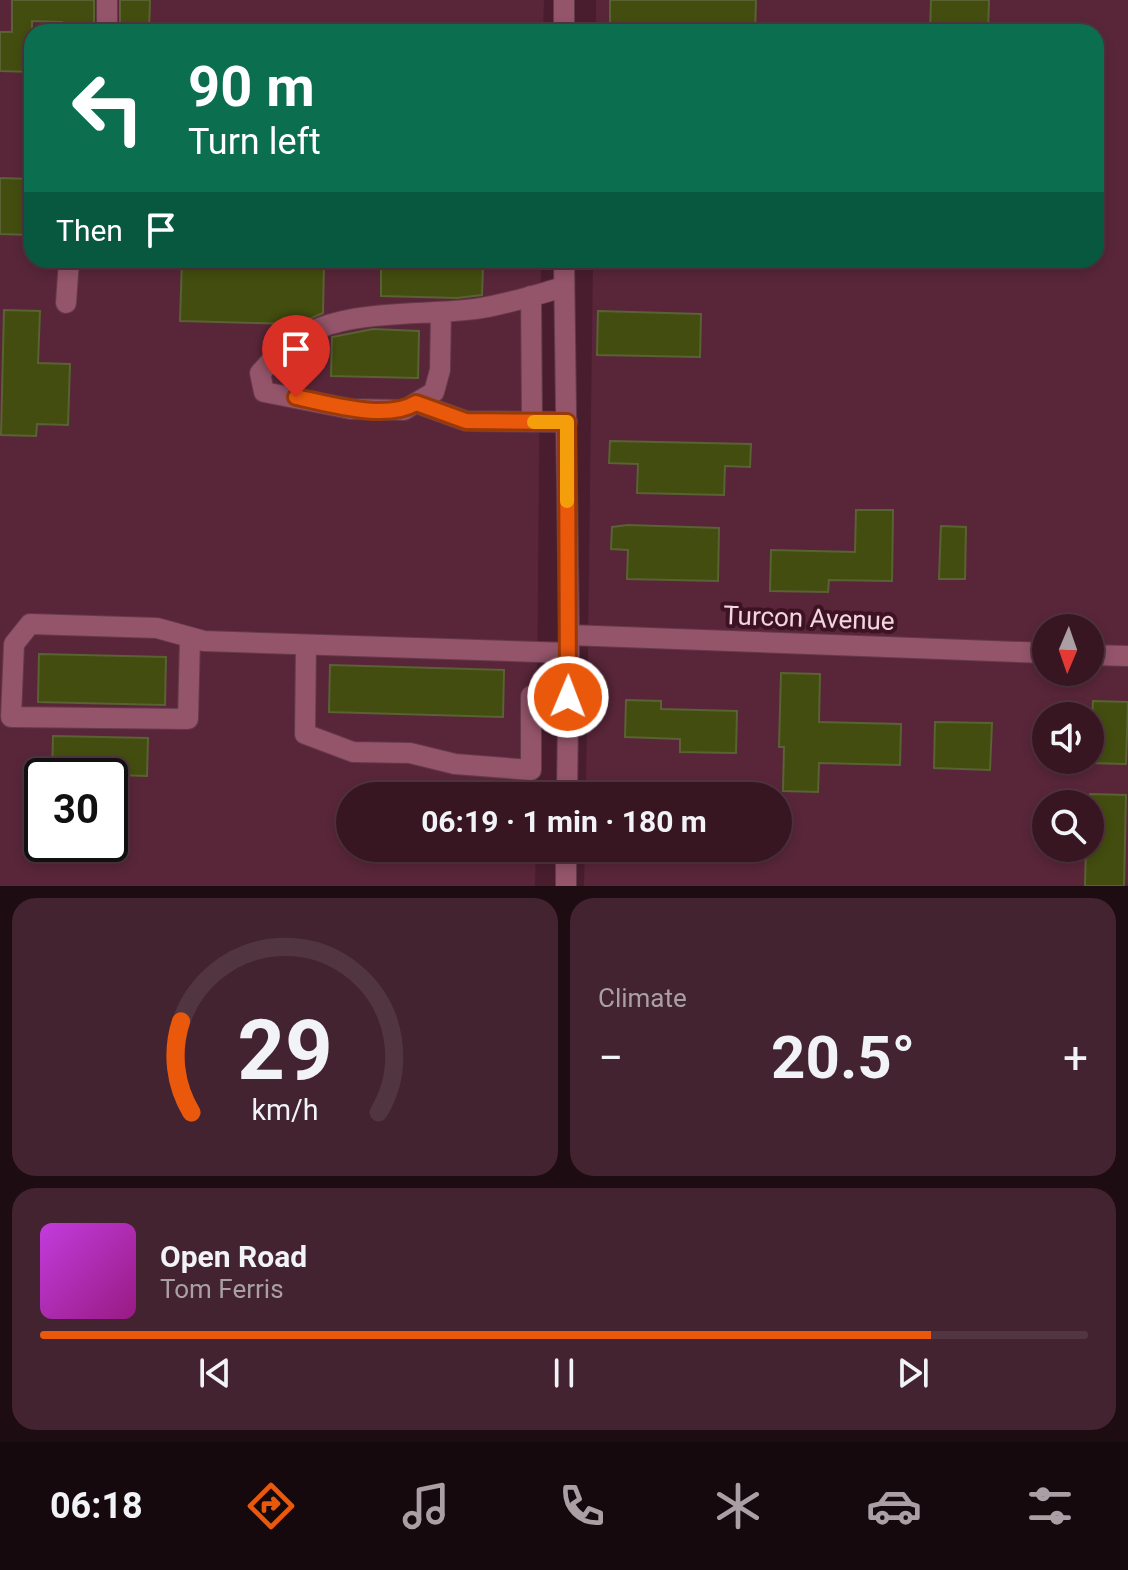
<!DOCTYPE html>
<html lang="en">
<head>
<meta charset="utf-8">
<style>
	:root { --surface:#371622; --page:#42232f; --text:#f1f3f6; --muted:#aa9fa5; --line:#513540; --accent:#ea580c }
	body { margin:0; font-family:Roboto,sans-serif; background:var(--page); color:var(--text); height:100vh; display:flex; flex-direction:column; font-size:30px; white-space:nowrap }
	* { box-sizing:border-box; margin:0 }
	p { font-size:26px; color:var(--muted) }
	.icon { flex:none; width:44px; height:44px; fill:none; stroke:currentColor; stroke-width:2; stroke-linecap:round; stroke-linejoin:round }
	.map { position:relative; height:886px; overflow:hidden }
	.panel { display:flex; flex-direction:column; gap:12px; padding:12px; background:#1e0c13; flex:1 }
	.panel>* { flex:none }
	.top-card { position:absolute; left:24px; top:24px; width:1080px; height:244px; border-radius:24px; box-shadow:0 4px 12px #0003,0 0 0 2px var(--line); background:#0b6e4f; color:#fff; overflow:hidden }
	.needle { width:52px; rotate:182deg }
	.fabs { position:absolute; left:1032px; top:614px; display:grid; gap:16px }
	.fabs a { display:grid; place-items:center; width:72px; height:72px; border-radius:50%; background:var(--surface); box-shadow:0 4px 12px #0003,0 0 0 2px var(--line); font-size:40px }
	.speed { position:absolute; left:24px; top:758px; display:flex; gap:16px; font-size:40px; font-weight:700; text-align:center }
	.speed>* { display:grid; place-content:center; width:104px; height:104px; border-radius:50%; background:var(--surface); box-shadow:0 4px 12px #0003,0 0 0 2px var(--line); line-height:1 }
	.speed .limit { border:4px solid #111; border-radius:12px; background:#fff; color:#111 }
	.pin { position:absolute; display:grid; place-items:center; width:68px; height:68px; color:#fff; margin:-82px -34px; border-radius:50% 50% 50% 0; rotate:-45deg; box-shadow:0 0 8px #0007 }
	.pin .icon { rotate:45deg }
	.me { position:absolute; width:88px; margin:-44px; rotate:1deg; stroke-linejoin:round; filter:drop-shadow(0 0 6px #0008) }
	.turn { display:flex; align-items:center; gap:28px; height:168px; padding:0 32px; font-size:36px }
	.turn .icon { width:104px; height:104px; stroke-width:2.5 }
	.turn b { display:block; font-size:56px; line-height:68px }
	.then { display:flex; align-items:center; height:76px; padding:0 32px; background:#0003; gap:16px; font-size:30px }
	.big { font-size:60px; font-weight:700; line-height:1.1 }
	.panel .card { flex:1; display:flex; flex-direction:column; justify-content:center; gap:12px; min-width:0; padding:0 28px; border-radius:24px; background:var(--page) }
	.panel .dial { align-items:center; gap:0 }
	.dial svg { height:208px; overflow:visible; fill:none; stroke:var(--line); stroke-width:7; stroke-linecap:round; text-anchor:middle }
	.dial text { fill:var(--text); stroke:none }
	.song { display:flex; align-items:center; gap:24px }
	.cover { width:96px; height:96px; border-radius:12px; background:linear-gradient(135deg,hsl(290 70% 55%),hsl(310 70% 35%)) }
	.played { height:8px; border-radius:4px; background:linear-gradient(90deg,var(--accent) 85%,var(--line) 85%) }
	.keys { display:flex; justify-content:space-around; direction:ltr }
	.heat { display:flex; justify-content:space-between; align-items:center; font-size:44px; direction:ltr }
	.panel .tiles { flex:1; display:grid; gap:12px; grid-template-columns:1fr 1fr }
	.card:last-child { grid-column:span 2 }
	.trip { position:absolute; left:336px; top:782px; width:456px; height:80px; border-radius:40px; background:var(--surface); box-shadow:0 4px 12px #0003,0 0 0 2px var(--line); font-weight:700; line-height:80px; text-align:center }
	.tab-bar { display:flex; height:128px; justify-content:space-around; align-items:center; background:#16090e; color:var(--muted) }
	.tab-bar .icon { width:56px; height:56px }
	.tab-bar .current { color:var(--accent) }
	.tab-bar b { font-size:36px; color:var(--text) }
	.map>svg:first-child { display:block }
	.built { fill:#592639; fill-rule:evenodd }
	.building { fill:#434d0f; stroke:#596233; stroke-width:2 }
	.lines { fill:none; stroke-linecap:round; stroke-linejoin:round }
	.minor-casing { stroke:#643a4a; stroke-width:22 }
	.minor { stroke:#94546a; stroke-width:20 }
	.route-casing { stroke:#983908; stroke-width:20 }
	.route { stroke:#ea580c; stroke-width:14 }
	.slow { stroke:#f59e0b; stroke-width:14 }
	.labels { text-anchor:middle; stroke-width:8; stroke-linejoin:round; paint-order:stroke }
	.street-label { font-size:26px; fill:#f3d5de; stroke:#3d1324 }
</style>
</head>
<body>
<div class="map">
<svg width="1128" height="886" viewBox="0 0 1128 886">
	<rect width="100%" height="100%" fill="#491d2e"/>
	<g class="built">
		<path d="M0,0H544L543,32H32V260H541L536,796H350V848H536L535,886H0ZM42,776H110V844H42Z"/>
		<path d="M596,0H1128V886H584L585,848H778V796H586L593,260H1096V32H596ZM1046,628H1090V672H1046ZM1046,716H1090V760H1046ZM1046,804H1090V848H1046Z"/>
	</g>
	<g class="building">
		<polygon points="12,0 94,0 94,32 62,32 62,22 32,21 32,72 0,71 0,32 12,32"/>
		<polygon points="120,0 150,0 149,32 120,32"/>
		<polygon points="610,0 756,0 755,32 610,32"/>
		<polygon points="931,0 989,0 988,32 930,32"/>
		<polygon points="0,178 31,179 30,235 0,234"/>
		<polygon points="182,260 324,263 323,313 298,324 180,321"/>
		<polygon points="381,264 483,266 482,295 457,298 381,296"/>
		<polygon points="4,310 40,311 38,363 70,364 68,425 37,424 36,436 1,435"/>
		<polygon points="598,311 701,314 700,357 597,355"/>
		<polygon points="373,329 419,331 418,378 331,376 332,337"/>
		<polygon points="610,441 751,444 750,467 725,466 724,495 637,493 638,464 609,463"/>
		<polygon points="856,510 893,510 892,581 829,580 828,592 770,591 771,550 855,552"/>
		<polygon points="628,525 719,528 718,581 627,579 628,550 611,549 612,527"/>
		<polygon points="941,526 966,527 965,579 939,579"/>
		<polygon points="39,654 166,657 165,705 38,702"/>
		<polygon points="330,665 504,670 503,717 329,712"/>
		<polygon points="781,673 820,674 819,722 901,724 900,765 819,763 818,792 783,791 784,747 779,747"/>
		<polygon points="626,700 661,701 661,709 737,711 736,753 680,752 680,739 625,737"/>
		<polygon points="1093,701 1128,702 1126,764 1090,763"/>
		<polygon points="935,722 992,723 990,770 934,768"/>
		<polygon points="53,736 148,738 147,776 52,773"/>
		<polygon points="1090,794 1126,795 1124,886 1085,886 1086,848 1090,848"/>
	</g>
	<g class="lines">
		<g class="minor-casing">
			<g id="minor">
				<polyline points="107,32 107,0"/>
				<polyline points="564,32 564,0"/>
				<polyline points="564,260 569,635 567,796"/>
				<polyline points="531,296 532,422"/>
				<polyline points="66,303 69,260"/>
				<path d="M441,312L440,370L434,392L404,410L351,409L264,392L260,373C268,365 276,354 285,347C337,306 414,317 475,309C505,305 535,295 564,287"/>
				<polyline points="416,403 466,421 567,422"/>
				<polyline points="569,635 1046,653"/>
				<polyline points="190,638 188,719 11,717 14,644 30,624 157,628 204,641 569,653"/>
				<polyline points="306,645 305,734 353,752 410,753 455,764 531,770 531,696 568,697"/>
				<polyline points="1090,655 1128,656"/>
				<polyline points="566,886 566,848"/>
			</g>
		</g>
		<use href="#minor" class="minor"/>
	</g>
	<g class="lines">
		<g class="route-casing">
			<path id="route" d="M296,397C330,404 386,421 416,403L466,421L567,422L568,697"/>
		</g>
		<use href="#route" class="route"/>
		<polyline class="slow" points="534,422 567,422 567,501"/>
	</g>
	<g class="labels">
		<g class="street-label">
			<text transform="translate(809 618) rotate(2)" y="9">Turcon Avenue</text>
		</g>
	</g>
</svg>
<div class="fabs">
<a><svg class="needle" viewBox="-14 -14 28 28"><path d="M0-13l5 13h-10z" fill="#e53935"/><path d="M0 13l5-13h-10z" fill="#aa9fa5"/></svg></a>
<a><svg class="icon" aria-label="sound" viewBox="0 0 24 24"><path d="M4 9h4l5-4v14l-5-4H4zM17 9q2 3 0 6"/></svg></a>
<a><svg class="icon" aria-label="search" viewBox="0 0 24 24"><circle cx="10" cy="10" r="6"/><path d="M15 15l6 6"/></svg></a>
</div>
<div class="speed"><div class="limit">30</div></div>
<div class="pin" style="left:296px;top:397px;background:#d93025"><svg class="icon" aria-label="arrive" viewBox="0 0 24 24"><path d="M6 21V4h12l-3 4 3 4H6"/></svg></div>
<svg class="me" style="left:568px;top:697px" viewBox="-20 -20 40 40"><circle r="17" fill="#ea580c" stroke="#fff" stroke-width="3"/><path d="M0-11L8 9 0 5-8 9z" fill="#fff"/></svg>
<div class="trip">06:19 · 1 min · 180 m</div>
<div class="top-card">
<div class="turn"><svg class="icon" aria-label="left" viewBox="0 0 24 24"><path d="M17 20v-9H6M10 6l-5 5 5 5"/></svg><div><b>90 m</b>Turn left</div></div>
<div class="then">Then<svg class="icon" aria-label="arrive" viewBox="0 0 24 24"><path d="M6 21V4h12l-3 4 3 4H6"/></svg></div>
</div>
</div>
<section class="panel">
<div class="tiles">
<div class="card dial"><svg viewBox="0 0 100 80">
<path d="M14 69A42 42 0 1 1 86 69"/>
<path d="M14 69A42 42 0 0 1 10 34" stroke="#ea580c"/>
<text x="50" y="56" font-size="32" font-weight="700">29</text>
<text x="50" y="72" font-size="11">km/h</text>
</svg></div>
<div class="card"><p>Climate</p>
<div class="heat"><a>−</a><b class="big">20.5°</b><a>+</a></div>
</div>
<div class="card">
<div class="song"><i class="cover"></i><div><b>Open Road</b><p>Tom Ferris</p></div></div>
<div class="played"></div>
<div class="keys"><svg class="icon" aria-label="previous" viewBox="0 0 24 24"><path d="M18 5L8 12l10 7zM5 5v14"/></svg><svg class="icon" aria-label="pause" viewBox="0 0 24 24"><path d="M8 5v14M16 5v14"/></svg><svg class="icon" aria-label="next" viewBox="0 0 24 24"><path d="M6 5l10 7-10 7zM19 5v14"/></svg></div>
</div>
</div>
</section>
<nav class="tab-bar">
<b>06:18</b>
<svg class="icon current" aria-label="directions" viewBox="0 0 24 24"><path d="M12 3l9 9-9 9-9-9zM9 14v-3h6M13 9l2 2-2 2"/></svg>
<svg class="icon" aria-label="music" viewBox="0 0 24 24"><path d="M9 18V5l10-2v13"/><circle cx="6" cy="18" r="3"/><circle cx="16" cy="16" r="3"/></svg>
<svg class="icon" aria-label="phone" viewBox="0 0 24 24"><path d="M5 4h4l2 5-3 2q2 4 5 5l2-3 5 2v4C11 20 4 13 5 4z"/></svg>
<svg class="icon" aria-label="climate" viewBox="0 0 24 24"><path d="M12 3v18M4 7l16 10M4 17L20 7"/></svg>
<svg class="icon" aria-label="car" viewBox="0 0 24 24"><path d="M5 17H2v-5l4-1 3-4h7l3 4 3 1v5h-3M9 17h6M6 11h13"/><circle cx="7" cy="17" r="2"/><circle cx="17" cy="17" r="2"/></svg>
<svg class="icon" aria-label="filters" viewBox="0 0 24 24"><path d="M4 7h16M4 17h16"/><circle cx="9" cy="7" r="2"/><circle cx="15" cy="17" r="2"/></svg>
</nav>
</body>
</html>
